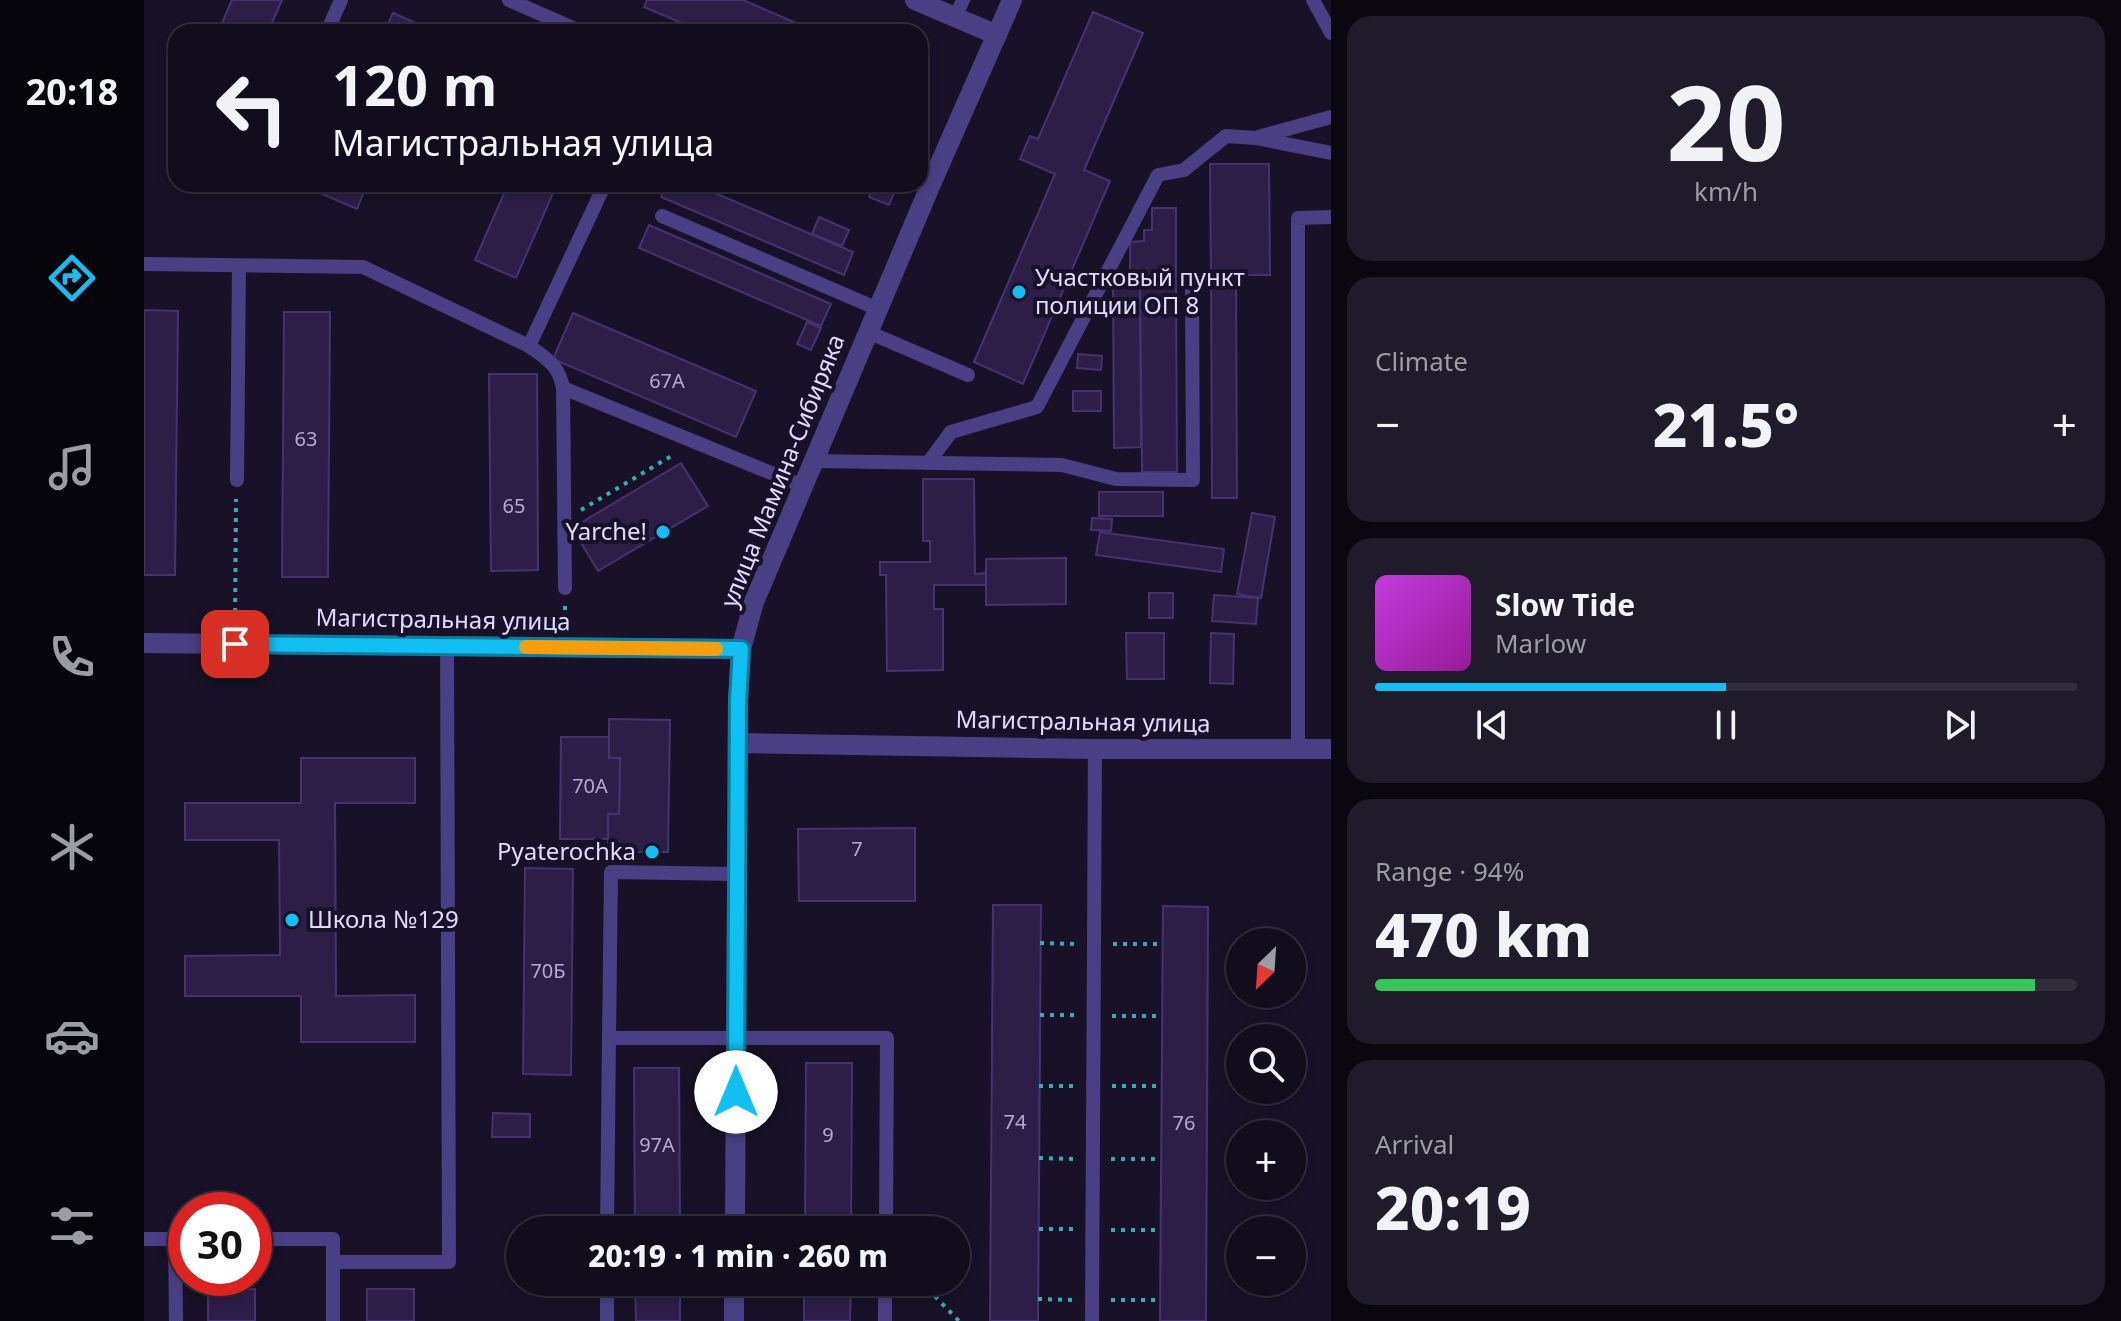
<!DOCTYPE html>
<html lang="en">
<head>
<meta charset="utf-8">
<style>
	:root { --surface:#120d1d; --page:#1f1b2a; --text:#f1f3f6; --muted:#9c9ca4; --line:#312d3b; --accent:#11c0f2 }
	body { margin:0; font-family:"Noto Sans",sans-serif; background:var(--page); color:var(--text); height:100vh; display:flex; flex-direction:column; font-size:30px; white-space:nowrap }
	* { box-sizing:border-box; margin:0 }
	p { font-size:26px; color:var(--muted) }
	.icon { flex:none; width:44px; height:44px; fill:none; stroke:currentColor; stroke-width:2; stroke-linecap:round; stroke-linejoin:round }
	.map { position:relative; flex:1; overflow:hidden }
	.drawer { display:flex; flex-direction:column; gap:16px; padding:16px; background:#0a0710; width:790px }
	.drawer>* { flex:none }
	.guide { position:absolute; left:24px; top:24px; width:760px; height:168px; border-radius:24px; box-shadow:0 4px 12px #0003,0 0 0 2px var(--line); background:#120d1d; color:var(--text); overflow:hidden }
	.needle { width:52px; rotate:205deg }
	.controls { position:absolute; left:1082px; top:928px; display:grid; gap:16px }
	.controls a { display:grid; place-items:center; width:80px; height:80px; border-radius:50%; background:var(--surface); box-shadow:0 4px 12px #0003,0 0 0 2px var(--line); font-size:40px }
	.speed { position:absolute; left:24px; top:1192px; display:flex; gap:16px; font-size:40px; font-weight:700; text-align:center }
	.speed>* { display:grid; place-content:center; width:104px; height:104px; border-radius:50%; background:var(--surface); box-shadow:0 4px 12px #0003,0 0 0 2px var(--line); line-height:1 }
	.speed .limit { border:12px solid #d22; background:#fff; color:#111 }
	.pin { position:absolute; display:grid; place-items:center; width:68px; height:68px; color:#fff; margin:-34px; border-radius:16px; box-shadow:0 4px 12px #0006 }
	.me { position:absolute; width:88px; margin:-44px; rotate:0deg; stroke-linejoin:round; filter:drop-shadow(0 0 6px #0008) }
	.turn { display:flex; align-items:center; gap:28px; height:168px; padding:0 32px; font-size:36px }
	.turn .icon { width:104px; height:104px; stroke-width:2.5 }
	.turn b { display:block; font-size:56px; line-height:68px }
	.big { font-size:60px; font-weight:800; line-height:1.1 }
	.drawer .card { flex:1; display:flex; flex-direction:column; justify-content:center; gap:12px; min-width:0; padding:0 28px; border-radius:24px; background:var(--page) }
	.drawer .dial { align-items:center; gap:0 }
	.dial b { font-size:104px; line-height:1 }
	.song { display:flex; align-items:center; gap:24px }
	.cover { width:96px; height:96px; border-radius:12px; background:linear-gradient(135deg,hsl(290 70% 55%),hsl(300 70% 35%)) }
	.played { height:8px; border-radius:4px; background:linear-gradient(90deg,var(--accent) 50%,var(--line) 50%) }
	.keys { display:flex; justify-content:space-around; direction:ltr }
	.heat { display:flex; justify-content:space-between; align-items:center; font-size:44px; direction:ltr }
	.charge { height:12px; border-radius:6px; background:linear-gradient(90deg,#34c759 94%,var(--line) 0) }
	.trip { position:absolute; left:362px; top:1216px; width:464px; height:80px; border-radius:40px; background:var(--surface); box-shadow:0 4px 12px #0003,0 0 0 2px var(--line); font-weight:800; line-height:80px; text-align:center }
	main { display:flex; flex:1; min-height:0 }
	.tabs { display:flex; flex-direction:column; width:144px; justify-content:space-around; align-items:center; background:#07050c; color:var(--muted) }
	.tabs .icon { width:56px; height:56px }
	.tabs .selected { color:var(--accent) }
	.tabs b { font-size:36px; color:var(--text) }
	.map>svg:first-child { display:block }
	.building { fill:#2c1e47; stroke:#463272; stroke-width:2 }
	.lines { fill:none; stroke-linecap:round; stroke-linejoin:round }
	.path { stroke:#37acb4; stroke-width:4; stroke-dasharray:4 6; stroke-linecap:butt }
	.lane { stroke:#4a3f84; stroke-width:14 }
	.street { stroke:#4a3f84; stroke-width:20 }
	.route-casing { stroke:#0b7d9d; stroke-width:20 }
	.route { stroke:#11c0f2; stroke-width:14 }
	.slow { stroke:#f59e0b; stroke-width:14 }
	.poi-dot { fill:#11c0f2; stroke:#181127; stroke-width:3 }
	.labels { text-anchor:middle; stroke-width:8; stroke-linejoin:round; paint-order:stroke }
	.number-label { font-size:20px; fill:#b4abd0 }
	.poi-label { font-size:24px; fill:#e2dafd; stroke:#181127; text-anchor:start }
	.street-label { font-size:24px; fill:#e2dafd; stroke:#181127 }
</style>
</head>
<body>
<main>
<nav class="tabs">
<b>20:18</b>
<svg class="icon selected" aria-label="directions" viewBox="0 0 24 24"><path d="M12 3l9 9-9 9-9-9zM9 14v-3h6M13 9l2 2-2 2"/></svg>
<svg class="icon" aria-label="music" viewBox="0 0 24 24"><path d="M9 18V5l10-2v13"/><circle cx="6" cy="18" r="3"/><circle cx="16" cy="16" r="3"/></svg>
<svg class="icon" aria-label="phone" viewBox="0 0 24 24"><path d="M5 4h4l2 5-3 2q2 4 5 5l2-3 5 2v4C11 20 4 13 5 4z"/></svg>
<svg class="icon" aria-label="climate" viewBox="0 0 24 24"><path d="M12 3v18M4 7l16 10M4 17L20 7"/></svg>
<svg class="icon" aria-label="car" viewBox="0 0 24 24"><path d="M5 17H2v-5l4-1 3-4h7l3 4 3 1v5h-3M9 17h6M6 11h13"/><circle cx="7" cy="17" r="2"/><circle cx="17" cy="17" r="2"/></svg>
<svg class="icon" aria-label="filters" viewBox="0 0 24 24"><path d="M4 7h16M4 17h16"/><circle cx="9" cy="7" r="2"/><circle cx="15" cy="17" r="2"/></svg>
</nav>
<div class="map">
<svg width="1187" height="1321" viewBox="0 0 1187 1321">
	<rect width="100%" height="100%" fill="#181127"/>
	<g class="building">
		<polygon points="88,0 138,0 124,32 74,32"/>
		<polygon points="503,0 599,0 673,32 559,32 500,7"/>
		<polygon points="949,12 999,33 940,170 966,181 879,384 830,362 911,174 876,159 886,136 894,139"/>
		<polygon points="249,13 290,31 289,32 240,32"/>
		<polygon points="1066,164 1125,164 1126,275 1067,275"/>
		<polygon points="174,184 223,184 213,209 171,191"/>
		<polygon points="364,184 413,184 372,278 331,260"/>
		<polygon points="523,184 550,184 709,252 700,275 517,197"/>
		<polygon points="731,184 754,184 745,205 725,197"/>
		<polygon points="1008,208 1032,208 1032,275 996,275 997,447 970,448 969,283 986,283 986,242 1000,241 1000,230 1008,230"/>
		<polygon points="675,217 705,230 698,246 668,234"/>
		<polygon points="505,225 687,304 677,326 495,248"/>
		<polygon points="996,275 1032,275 1033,472 998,472"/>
		<polygon points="1067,275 1092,275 1093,498 1068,498"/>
		<polygon points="0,310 34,311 31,575 0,575"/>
		<polygon points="140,312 186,312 184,577 138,577"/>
		<polygon points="429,313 612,391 592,437 409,359"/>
		<polygon points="663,322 677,328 667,350 653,344"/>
		<polygon points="934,354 958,356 957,370 933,368"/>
		<polygon points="345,374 393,374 394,570 347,571"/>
		<rect x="929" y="391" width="28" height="20"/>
		<polygon points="537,463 564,506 454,571 428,528"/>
		<polygon points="779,479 830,479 831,574 842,573 842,585 790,585 790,609 799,609 799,670 743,671 742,575 736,575 736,562 786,562 786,541 779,541"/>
		<rect x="955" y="492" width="64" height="24"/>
		<polygon points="1108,513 1131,517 1117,598 1093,594"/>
		<polygon points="948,518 968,519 967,531 947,530"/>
		<polygon points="956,532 1080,549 1077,572 952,555"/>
		<polygon points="922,558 922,604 842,605 842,559"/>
		<rect x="1005" y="593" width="24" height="25"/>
		<polygon points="1070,595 1114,598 1112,624 1068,621"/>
		<polygon points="982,633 1020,633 1020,679 983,679"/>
		<polygon points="1067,633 1090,634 1089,684 1066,683"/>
		<polygon points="465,719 526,720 524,852 464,852 464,814 475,814 476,758 465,758"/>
		<polygon points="417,737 465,737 465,758 476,758 475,814 464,814 464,839 416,839"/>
		<polygon points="157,758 271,758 271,803 191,803 192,996 271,995 271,1042 157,1042 157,996 41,996 41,956 136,955 135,840 41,840 41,803 157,803"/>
		<polygon points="771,828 771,901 655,901 654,829"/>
		<polygon points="381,868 429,869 427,1075 379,1074"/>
		<polygon points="849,905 897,905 894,1321 846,1321"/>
		<polygon points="1019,906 1064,907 1062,1321 1016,1321"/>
		<polygon points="662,1063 708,1063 707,1230 661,1230"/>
		<polygon points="490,1068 535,1068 536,1230 491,1230"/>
		<polygon points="349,1113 386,1114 386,1137 348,1137"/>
		<polygon points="491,1282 536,1282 536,1321 492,1321"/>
		<polygon points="660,1282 707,1282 706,1321 660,1321"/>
		<polygon points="111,1289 111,1321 64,1321 64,1290"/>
		<rect x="223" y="1289" width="47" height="32"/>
	</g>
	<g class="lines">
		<g class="path">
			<polyline points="437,510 529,455"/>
			<polyline points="421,606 421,625"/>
			<polyline points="91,622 92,499"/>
			<polyline points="896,943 932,944"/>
			<polyline points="969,944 1018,944"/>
			<polyline points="896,1015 932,1015"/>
			<polyline points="968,1016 1018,1016"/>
			<polyline points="895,1086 931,1086"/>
			<polyline points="968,1086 1018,1086"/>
			<polyline points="895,1158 931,1159"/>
			<polyline points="967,1159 1017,1159"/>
			<polyline points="895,1229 930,1229"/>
			<polyline points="967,1230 1017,1230"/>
			<polyline points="777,1282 815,1321"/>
			<polyline points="894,1299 930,1300"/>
			<polyline points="967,1300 1016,1300"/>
		</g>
		<g class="lane">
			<polyline points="365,0 438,32"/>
			<polyline points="1169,0 1187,33"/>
			<polyline points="811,18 819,0"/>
			<polyline points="183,32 197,0"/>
			<polyline points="1114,137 1187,117"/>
			<polyline points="518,216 734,309"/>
			<path d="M0,264L219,267L385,346C403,359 415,365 419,388L421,588"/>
			<polyline points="724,332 824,375"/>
			<polyline points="385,346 461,184"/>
			<polyline points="419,388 659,486"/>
			<polyline points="670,461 918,465 972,479 1049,480 1048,285"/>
			<polyline points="784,463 807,432 893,407 1014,175 1040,170 1082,136 1112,138 1187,153"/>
			<polyline points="93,480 95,266"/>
			<polyline points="1154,750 1154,218 1187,217"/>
			<polyline points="592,874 467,872 465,1038 743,1038 742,1230"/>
			<polyline points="463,1230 465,1038"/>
			<polyline points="0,1239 42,1239"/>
			<polyline points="31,1239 32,1321"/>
			<polyline points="110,1239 189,1239 189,1321"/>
			<polyline points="189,1262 305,1262 303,646"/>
			<polyline points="463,1321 463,1282"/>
			<polyline points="741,1321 741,1282"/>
			<polyline points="948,1321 951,749"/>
		</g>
		<g class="street">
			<polyline points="771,0 853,35"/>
			<polyline points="0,643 597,649"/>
			<polyline points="594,743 951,749 1187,749"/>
			<polyline points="591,1230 594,701 597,649 610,602 627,562 787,184 868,0"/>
			<polyline points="590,1321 590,1282"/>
		</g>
	</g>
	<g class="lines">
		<g class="route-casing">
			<polyline id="route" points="91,644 597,649 594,701 592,1092"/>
		</g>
		<use href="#route" class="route"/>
		<polyline class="slow" points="382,647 572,649"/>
	</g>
	<g class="poi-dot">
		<circle cx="875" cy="292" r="8"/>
		<circle cx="519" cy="532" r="8"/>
		<circle cx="508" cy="852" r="8"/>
		<circle cx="148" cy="920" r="8"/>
	</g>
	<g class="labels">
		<g class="number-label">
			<text x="523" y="388">67А</text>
			<text x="162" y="446">63</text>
			<text x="370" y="513">65</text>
			<text x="446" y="793">70А</text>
			<text x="713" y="856">7</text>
			<text x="404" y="978">70Б</text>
			<text x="871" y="1129">74</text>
			<text x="1040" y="1130">76</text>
			<text x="684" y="1142">9</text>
			<text x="513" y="1152">97А</text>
		</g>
		<g class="poi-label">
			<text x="891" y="286">Участковый пункт<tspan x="891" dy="28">полиции ОП 8</tspan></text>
			<text x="503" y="540" text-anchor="end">Yarche!</text>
			<text x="492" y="860" text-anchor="end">Pyaterochka</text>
			<text x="164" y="928">Школа №129</text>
		</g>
		<g class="street-label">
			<text transform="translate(639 471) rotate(-68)" y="8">улица Мамина-Сибиряка</text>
			<text transform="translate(299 620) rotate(1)" y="8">Магистральная улица</text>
			<text transform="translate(939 722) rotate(1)" y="8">Магистральная улица</text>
		</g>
	</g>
</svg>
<div class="controls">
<a><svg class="needle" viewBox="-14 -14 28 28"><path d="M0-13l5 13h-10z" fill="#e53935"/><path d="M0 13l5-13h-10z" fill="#9c9ca4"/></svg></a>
<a><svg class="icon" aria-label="search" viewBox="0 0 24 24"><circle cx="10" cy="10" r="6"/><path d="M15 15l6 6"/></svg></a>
<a>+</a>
<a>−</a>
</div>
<div class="speed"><div class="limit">30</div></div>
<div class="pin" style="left:91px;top:644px;background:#d93025"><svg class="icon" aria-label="arrive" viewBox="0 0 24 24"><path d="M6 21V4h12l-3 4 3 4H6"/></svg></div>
<svg class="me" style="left:592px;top:1092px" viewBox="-20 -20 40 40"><circle r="19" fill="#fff"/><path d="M0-13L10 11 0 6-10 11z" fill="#11c0f2"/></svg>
<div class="trip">20:19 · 1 min · 260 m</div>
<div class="guide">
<div class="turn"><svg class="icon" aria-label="left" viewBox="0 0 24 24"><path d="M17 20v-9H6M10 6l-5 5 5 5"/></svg><div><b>120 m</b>Магистральная улица</div></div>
</div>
</div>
<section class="drawer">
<div class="card dial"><b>20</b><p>km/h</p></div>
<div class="card"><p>Climate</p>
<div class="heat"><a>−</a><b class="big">21.5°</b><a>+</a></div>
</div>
<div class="card">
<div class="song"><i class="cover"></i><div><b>Slow Tide</b><p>Marlow</p></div></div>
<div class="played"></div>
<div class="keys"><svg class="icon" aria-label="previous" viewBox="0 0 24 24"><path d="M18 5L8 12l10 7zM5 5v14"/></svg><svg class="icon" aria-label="pause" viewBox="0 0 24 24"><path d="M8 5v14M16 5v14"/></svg><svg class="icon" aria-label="next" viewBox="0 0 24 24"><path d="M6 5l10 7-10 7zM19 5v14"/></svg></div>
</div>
<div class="card"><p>Range · 94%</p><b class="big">470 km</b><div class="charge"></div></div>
<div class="card"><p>Arrival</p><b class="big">20:19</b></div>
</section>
</main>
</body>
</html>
